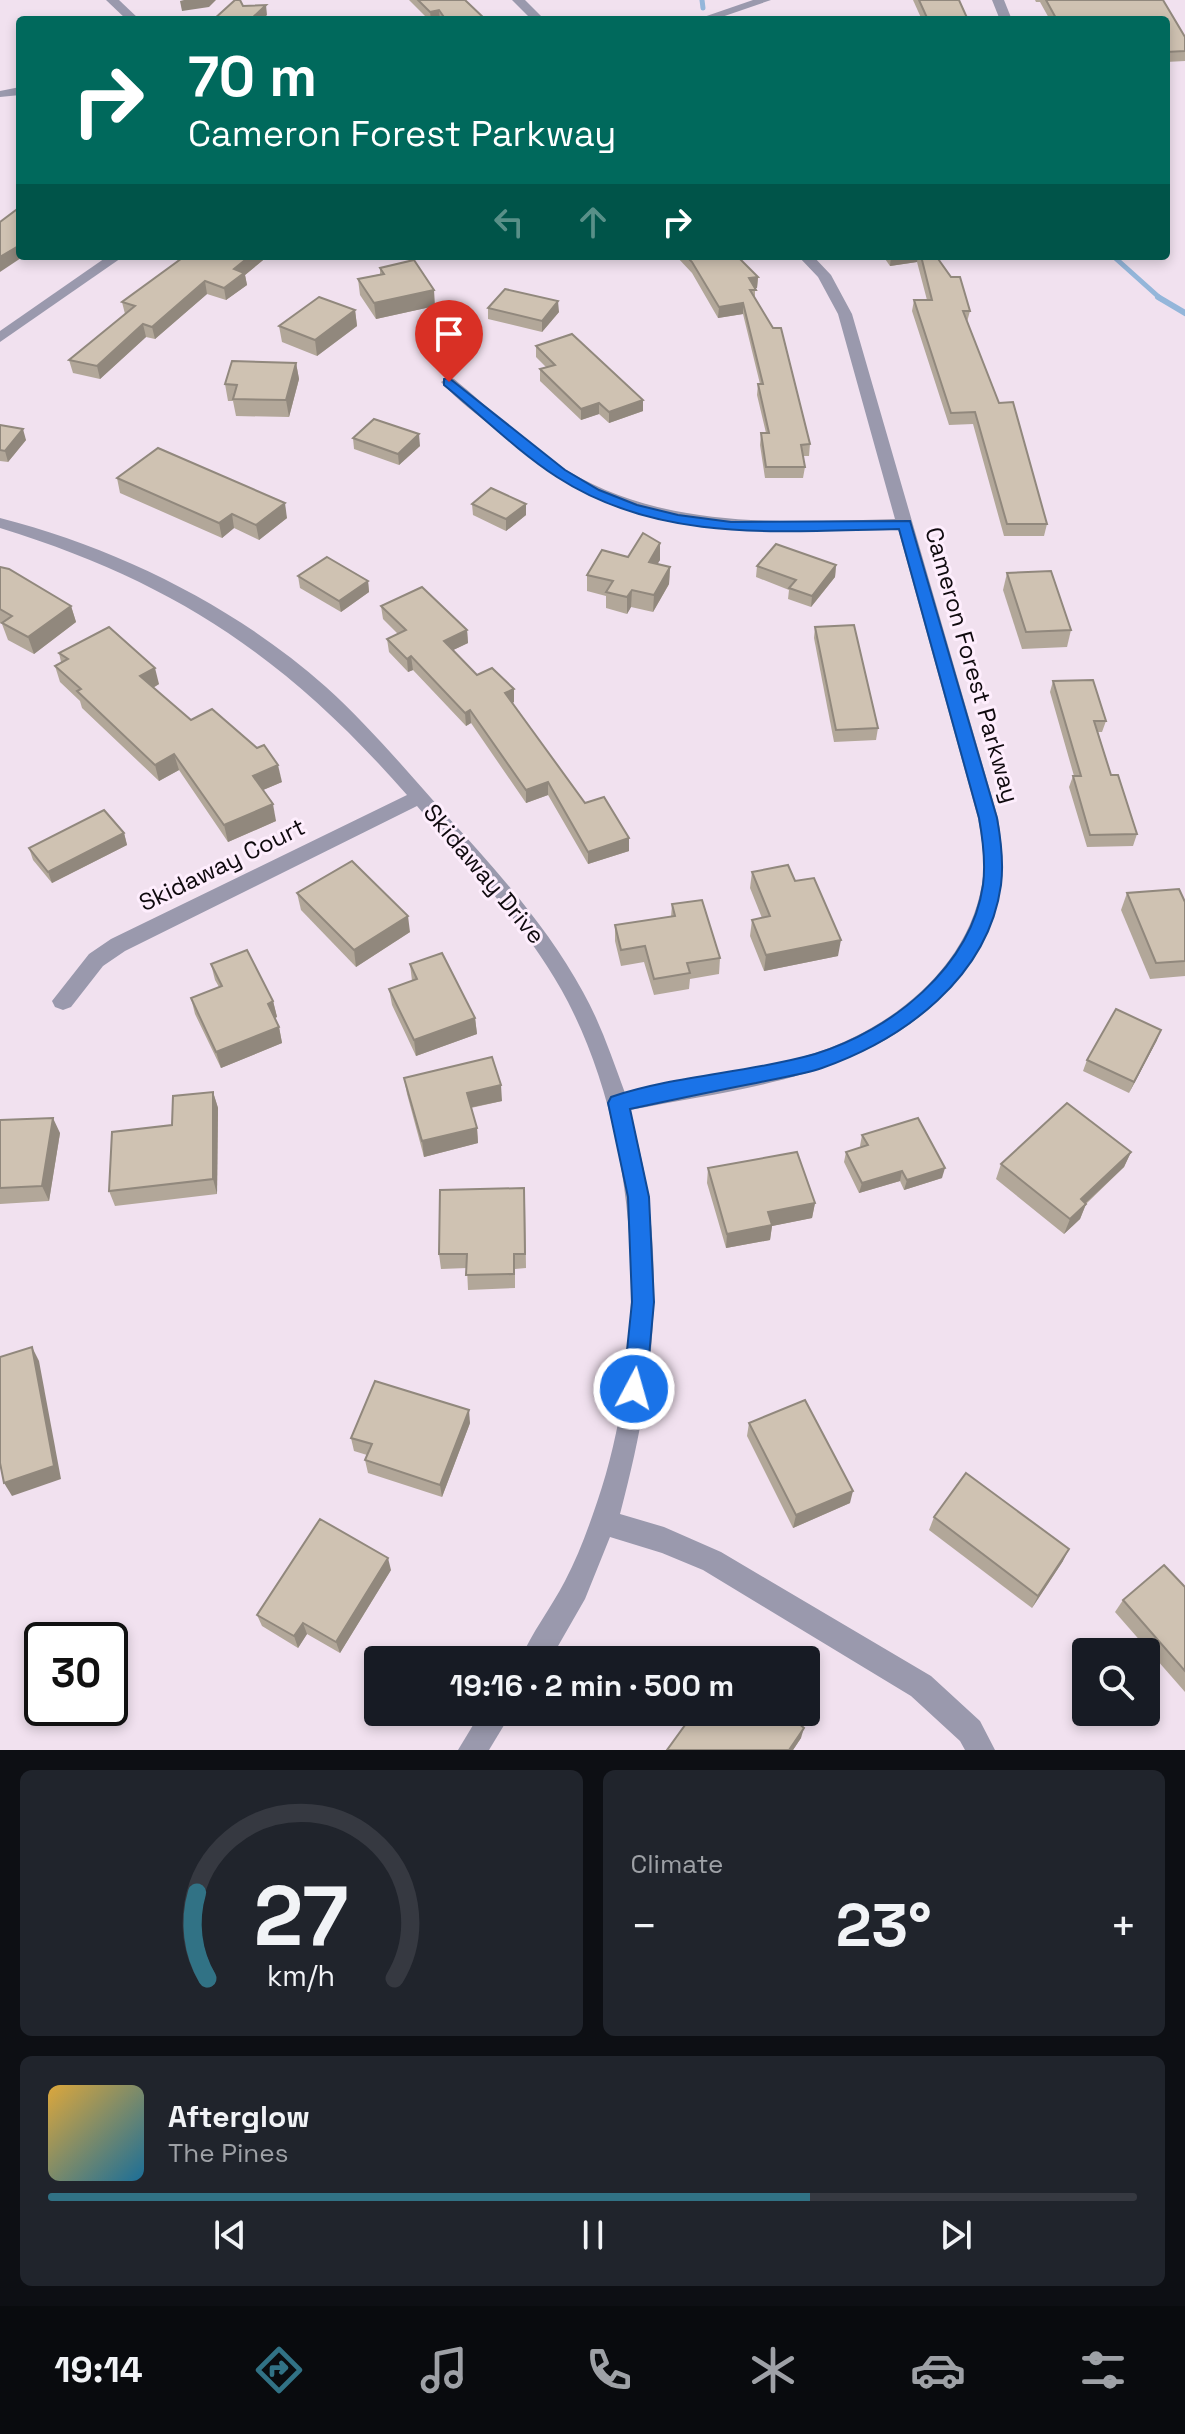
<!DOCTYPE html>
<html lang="en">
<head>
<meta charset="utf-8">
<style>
	:root { --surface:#171b24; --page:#20242c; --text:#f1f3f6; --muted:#9ea1a6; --line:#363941; --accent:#317285 }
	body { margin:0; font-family:"Space Grotesk",sans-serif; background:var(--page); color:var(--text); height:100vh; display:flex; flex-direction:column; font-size:30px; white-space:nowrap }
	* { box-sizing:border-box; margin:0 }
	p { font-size:26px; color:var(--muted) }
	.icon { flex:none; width:44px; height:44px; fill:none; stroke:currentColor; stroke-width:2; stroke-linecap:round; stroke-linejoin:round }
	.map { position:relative; height:1750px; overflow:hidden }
	.drawer { display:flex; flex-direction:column; gap:20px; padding:20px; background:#0d0f14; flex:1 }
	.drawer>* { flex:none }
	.hud { position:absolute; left:16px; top:16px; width:1154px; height:244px; border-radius:8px; box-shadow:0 4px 12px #0003; background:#00695c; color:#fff; overflow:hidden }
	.buttons { position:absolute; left:1072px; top:1638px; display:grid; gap:16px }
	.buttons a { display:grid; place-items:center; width:88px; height:88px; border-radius:8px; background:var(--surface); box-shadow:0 4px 12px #0003; font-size:40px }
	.speed { position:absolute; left:24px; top:1622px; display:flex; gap:16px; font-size:40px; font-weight:700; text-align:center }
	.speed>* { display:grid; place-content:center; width:104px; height:104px; border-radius:50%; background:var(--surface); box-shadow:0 4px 12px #0003; line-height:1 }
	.speed .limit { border:4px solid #111; border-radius:12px; background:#fff; color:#111 }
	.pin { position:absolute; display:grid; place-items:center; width:68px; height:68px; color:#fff; margin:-82px -34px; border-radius:50% 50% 50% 0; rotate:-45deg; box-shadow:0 0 8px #0007 }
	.pin .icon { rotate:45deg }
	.me { position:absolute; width:88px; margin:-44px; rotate:6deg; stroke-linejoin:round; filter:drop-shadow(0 0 6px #0008) }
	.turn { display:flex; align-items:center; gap:28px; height:168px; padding:0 40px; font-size:36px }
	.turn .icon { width:104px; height:104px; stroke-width:2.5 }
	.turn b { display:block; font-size:56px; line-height:68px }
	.lanes { display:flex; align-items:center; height:76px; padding:0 40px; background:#0003; justify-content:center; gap:40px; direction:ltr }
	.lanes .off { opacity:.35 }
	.big { font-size:60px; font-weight:600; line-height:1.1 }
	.drawer .tile { flex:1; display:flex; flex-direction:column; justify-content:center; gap:12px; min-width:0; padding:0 28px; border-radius:12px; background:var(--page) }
	.drawer .dial { align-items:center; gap:0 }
	.dial svg { height:208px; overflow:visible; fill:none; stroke:var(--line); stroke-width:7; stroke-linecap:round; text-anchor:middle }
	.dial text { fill:var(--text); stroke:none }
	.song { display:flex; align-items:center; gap:24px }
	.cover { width:96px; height:96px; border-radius:12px; background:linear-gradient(135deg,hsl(40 70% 55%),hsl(200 70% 35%)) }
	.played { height:8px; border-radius:4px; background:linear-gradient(90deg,var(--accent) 70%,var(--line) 70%) }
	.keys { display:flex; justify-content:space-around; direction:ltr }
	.heat { display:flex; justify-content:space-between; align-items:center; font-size:44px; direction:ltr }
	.drawer .tiles { flex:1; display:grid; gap:20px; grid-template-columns:1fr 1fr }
	.tile:last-child { grid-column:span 2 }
	.trip { position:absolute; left:364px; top:1646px; width:456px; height:80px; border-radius:8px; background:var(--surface); box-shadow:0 4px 12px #0003; font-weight:600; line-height:80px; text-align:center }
	.menu { display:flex; height:128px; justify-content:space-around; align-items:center; background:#090b0e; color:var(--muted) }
	.menu .icon { width:56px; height:56px }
	.menu .active { color:var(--accent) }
	.menu b { font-size:36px; color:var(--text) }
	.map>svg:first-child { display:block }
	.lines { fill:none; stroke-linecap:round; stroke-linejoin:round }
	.stream-far1 { stroke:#94b6da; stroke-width:5 }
	.stream { stroke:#94b6da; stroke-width:6 }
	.street { fill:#9a99ad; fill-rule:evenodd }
	.wall { fill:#b2a799 }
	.shaded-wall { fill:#91887d }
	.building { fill:#cfc2b2; stroke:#91887d; stroke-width:2 }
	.route { fill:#1a73e8; stroke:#114b97; stroke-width:2 }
	.labels { text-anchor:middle; stroke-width:6; stroke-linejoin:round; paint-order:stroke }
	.street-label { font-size:24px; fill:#0f0a0e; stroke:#feeefd }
</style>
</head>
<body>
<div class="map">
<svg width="1185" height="1750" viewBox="0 0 1185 1750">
	<rect width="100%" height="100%" fill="#f1e1ef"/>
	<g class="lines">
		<g class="stream-far1">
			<polyline points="702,0 703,8"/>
			<polyline points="1113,256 1161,299"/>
		</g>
		<polyline class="stream" points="1158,297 1185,313"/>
		<g class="street">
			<polygon points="106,0 119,0 140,20 127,20"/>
			<polygon points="512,0 525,0 545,20 532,20"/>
			<polygon points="753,0 771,0 713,20 695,20"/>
			<polygon points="992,0 1004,0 1012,20 1000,20"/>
			<polygon points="20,87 20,95 0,97 0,91"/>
			<polygon points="108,256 124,256 0,342 0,331"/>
			<path d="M798,256H813L831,275L852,314L998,818C1007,870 1001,918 970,962C894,1075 753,1086 630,1110C636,1136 643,1162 647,1188C663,1304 650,1402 620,1514L664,1527L721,1552L931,1676L980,1721L995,1750H965L960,1741L911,1696L703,1570L662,1553L610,1537L585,1599L550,1660H520C532,1632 551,1608 565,1581C576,1560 585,1537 593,1514C650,1359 644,1150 568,1002C530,929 470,868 417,806L125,951L103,966L71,1007L63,1010L55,1007L52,1001L89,954L111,939L407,795C287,658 175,582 0,528V518C117,548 235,606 326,687C369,726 407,771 446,815C496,870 547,926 583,992C601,1024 612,1058 625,1093C688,1081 754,1073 815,1053C892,1028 968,968 982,884C986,863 982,840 978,818L898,529C737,533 626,543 496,430C478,415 457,400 441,382L449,377L454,379C492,410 527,446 568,471C668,530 783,522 895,519L838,314L818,277Z"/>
			<polygon points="481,1712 512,1712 489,1750 458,1750"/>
		</g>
	</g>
	<g class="wall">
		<polygon points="409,0 465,0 486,20 429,20"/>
		<polygon points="913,0 959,0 968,20 922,20"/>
		<polygon points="1035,0 1163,0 1185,37 1185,61 1166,62 1166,20 1050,20 1040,2 1036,2"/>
		<polygon points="185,256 268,256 245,275 247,285 226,300 207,294 155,339 146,337 100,379 73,373 69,360 125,314 122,302"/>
		<polygon points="676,256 737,256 758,277 757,288 755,288 755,299 810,444 809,456 803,456 805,467 803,478 765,478 760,445 761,433 766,433 757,395 758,384 760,384 743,314 718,318 692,273"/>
		<polygon points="883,256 936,256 970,311 967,322 1047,524 1044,536 1004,536 973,424 949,425 912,311 914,300 927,300 917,262 890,266"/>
		<polygon points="380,268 435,306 376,319 360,295 358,279 380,274"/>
		<polygon points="488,308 559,312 542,332 488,319"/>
		<polygon points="355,310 357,326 317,356 282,342 279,326"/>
		<polygon points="536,346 643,400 643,411 609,423 599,414 581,420 540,381 540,369 546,367 536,357"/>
		<polygon points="296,363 299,379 289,417 236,416 233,401 228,401 225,384"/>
		<polygon points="0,425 26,440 8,462 0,461"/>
		<polygon points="353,438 420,446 399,465 354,449"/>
		<polygon points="117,478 287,518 259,540 234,528 222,538 120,493"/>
		<polygon points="472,504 526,504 526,515 506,531 473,515"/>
		<polygon points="628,557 660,560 657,564 670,567 669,584 653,612 631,607 627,614 606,608 606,596 587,591 587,575"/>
		<polygon points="836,565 835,577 811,607 788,599 789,590 756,577 757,566"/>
		<polygon points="0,567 71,606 76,622 34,654 8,640 2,624 0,623"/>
		<polygon points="1007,573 1071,630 1067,647 1022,649 1003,590"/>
		<polygon points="298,576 368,581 369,592 341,612 300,588"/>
		<polygon points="381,606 467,630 468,643 453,650 477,675 514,702 512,703 585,803 629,838 629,851 588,864 548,795 526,803 471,723 466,726 413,670 408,672 389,652 387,639 398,634 383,619"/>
		<polygon points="815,627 878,728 876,740 834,742 814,638"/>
		<polygon points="59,653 159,684 153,688 191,720 282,782 263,790 276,821 228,842 179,770 159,781 82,708 80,701 60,682 55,666 61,662"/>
		<polygon points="1053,681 1106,721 1102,732 1098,732 1111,775 1137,834 1133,846 1087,847 1069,787 1073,776 1074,776 1050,692"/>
		<polygon points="124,833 127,845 52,883 33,860 29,848"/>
		<polygon points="752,872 795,881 838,956 764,971 750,936 752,920 762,918 750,888"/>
		<polygon points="297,893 410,932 356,967 301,910"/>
		<polygon points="1127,893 1185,902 1185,976 1150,979 1121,910"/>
		<polygon points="672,904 720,958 719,974 690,979 689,989 654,995 644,962 621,966 615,941 615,925 671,917"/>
		<polygon points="211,964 273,1001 277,1017 274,1018 279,1027 282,1043 221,1068 195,1014 191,998 219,987 215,980"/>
		<polygon points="410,964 475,1018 477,1034 416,1056 392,1005 389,989 412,981"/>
		<polygon points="1157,1040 1129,1093 1083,1071 1087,1060"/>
		<polygon points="404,1078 502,1101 471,1108 477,1128 478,1143 424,1157 407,1094"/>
		<polygon points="213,1092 218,1108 217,1194 115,1206 109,1191 172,1125"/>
		<polygon points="0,1120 60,1133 49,1201 0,1204"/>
		<polygon points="862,1135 942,1178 904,1190 900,1181 859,1193 844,1162 846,1152 861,1147 860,1146"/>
		<polygon points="1131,1152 1124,1167 1086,1204 1080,1219 1064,1234 996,1179 1001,1164"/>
		<polygon points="708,1168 815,1203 812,1218 772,1226 770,1240 726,1248 707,1183"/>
		<polygon points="525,1203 526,1268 515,1269 515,1288 468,1290 467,1268 441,1269 439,1254"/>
		<polygon points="470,1423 442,1497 368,1473 365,1460 367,1455 354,1451 351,1438"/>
		<polygon points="749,1423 850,1503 793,1528 747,1436"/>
		<polygon points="934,1517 1063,1561 1032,1608 929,1530"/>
		<polygon points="391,1570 340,1653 307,1634 298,1648 262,1626 257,1615"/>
		<polygon points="1185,1587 1185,1692 1115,1612 1123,1600"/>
		<polygon points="677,1712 785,1712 801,1738 793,1750 667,1750 688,1722"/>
	</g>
	<g class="shaded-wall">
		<polygon points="184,0 216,0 209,7 182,11 180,1"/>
		<polygon points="266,5 267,15 262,20 250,20"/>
		<polygon points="439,10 440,20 431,20 430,12"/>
		<polygon points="20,245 20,256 24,256 0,272 0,257"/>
		<polygon points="250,256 268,256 245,275 247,285 226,300 224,288 234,269"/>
		<polygon points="891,256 918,256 917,262 890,266"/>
		<polygon points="758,277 757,288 748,289 749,278"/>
		<polygon points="205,281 207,294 155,339 152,327"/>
		<polygon points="434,290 435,306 376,319 374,303"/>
		<polygon points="558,301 559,312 542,332 542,321"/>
		<polygon points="743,303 743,314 718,318 719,307"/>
		<polygon points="355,310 357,326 317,356 315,340"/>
		<polygon points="143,324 146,337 100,379 97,366"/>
		<polygon points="296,363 299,379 289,417 286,400"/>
		<polygon points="643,400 643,411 609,423 609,412"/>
		<polygon points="599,403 599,414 581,420 581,409"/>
		<polygon points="23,429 26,440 8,462 5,451"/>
		<polygon points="419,434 420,446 399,465 398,454"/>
		<polygon points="285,503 287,518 259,540 256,525"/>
		<polygon points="526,504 526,515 506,531 506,519"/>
		<polygon points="232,514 234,528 222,538 219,523"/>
		<polygon points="660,543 660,560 648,579 649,562"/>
		<polygon points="836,565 835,577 811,607 812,596"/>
		<polygon points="670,567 669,584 653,612 654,595"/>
		<polygon points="368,581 369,592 341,612 339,601"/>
		<polygon points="632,590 631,607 627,614 627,597"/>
		<polygon points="71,606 76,622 34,654 28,637"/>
		<polygon points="467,630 468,643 445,654 444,641"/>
		<polygon points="411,656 413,670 408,672 407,659"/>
		<polygon points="155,668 159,684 144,693 140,676"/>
		<polygon points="514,689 514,702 506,707 505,693"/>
		<polygon points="470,710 471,723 466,726 465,713"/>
		<polygon points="174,754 179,770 159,781 155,765"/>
		<polygon points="278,765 282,782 256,793 253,776"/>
		<polygon points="548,782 548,795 526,803 526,790"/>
		<polygon points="273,804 276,821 228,842 224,825"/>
		<polygon points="124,833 127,845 52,883 48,872"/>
		<polygon points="629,838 629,851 588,864 588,852"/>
		<polygon points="408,916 410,932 356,967 354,950"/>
		<polygon points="841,940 838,956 764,971 766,955"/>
		<polygon points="273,1001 277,1017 271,1020 268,1004"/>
		<polygon points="475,1018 477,1034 416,1056 414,1040"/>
		<polygon points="279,1027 282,1043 221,1068 216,1052"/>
		<polygon points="1161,1030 1157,1040 1129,1093 1134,1082"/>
		<polygon points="501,1085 502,1101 468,1108 467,1093"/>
		<polygon points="213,1092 218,1108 217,1194 213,1179"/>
		<polygon points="53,1118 60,1133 49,1201 42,1186"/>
		<polygon points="477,1128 478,1143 424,1157 422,1141"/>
		<polygon points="1131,1152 1124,1167 1074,1214 1081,1199"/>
		<polygon points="945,1168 942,1178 904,1190 907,1180"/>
		<polygon points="902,1171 900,1181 859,1193 862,1183"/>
		<polygon points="815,1203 812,1218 772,1226 770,1240 726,1248 727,1234 768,1212"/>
		<polygon points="1086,1204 1080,1219 1064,1234 1070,1219"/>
		<polygon points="32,1347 39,1361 61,1479 12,1496 4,1483"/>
		<polygon points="469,1410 470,1423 442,1497 440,1485"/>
		<polygon points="853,1491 850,1503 793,1528 796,1515"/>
		<polygon points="1069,1549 1063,1561 1032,1608 1038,1596"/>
		<polygon points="388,1558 391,1570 340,1653 336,1642"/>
		<polygon points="303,1623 307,1634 298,1648 294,1636"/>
		<polygon points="804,1728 801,1738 793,1750 789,1750"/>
	</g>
	<g class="building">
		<polygon points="235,0 240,0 243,6 266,5 250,20 213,20"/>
		<polygon points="418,0 465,0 486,20 446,20 439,10 430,12"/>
		<polygon points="919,0 959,0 968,20 928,20"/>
		<polygon points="1046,0 1163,0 1185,37 1185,51 1166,52 1166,20 1057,20"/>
		<polygon points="20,207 20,245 0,257 0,222"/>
		<polygon points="185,256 250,256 234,269 244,273 224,288 205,281 152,327 143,324 97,366 69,360 135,306 122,302"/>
		<polygon points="686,256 737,256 758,277 749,278 756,290 750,290 773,328 781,328 810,444 801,445 805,467 766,467 761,433 769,433 758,384 763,384 743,303 719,307 692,262"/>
		<polygon points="921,256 936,256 951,277 960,277 970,311 963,311 999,403 1013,402 1047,524 1007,524 975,412 951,413 914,300 932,300"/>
		<polygon points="414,260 434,290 374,303 358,279 384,274 380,268"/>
		<polygon points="505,289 558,301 542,321 488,308"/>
		<polygon points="319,297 355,310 315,340 279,326"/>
		<polygon points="572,334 643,400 609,412 599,403 581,409 540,369 555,365 536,346"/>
		<polygon points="232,361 296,363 286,400 233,399 237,385 225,384"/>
		<polygon points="374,419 419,434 398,454 353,438"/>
		<polygon points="0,425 23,429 5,451 0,450"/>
		<polygon points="158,448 285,503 256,525 232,514 219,523 117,478"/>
		<polygon points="491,488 526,504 506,519 472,504"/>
		<polygon points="643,533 660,543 649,562 670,567 654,595 632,590 627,597 606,592 613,581 587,575 602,550 628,557"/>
		<polygon points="776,544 836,565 812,596 789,588 796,580 757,566"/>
		<polygon points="327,557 368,581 339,601 298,576"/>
		<polygon points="0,567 9,569 71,606 28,637 2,623 12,616 0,609"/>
		<polygon points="1051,571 1071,630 1026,632 1007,573"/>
		<polygon points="422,587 467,630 444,641 477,675 492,668 514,689 505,693 585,803 604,797 629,838 588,852 548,782 526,790 470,710 465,713 411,656 407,659 387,639 406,630 381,606"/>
		<polygon points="854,625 878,728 836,730 815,627"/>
		<polygon points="109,627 155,668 140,676 191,720 212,709 257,748 264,745 278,765 253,776 273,804 224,825 174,754 155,765 77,691 81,689 55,666 68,659 59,653"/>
		<polygon points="1093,680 1106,721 1094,721 1111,775 1118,775 1137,834 1090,835 1073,776 1081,776 1053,681"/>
		<polygon points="104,810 124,833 48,872 29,848"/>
		<polygon points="352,861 408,916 354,950 297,893"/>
		<polygon points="788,865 795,881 814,878 841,940 766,955 752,920 770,916 752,872"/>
		<polygon points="1179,889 1185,902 1185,961 1156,963 1127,893"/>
		<polygon points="702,900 720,958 687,963 690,973 654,979 645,946 621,950 615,925 675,916 672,904"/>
		<polygon points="247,950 273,1001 268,1004 279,1027 216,1052 191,998 222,986 211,964"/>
		<polygon points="442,953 475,1018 414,1040 389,989 417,979 410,964"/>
		<polygon points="1116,1009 1161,1030 1134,1082 1087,1060"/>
		<polygon points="492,1057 501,1085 467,1093 477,1128 422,1141 404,1078"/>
		<polygon points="213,1092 213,1179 109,1191 112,1132 172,1125 173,1096"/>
		<polygon points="1067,1103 1131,1152 1081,1199 1086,1204 1070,1219 1001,1164"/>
		<polygon points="53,1118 42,1186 0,1188 0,1120"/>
		<polygon points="918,1118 945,1168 907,1180 902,1171 862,1183 846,1152 868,1145 862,1135"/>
		<polygon points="797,1152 815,1203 768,1212 772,1225 727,1234 708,1168"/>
		<polygon points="524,1188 525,1254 514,1254 514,1274 466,1275 467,1254 439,1254 440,1190"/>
		<polygon points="32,1347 54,1466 4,1483 0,1463 0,1357"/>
		<polygon points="375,1381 469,1410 440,1485 365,1460 372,1444 351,1438"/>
		<polygon points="805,1400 853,1491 796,1515 749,1423"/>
		<polygon points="966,1473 1069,1549 1038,1596 934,1517"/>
		<polygon points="320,1519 388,1558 336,1642 303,1623 294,1636 257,1615"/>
		<polygon points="1164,1565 1185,1587 1185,1671 1123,1600"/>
		<polygon points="709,1651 720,1660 703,1660"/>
		<polygon points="690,1712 785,1712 804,1728 789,1750 667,1750 693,1714"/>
	</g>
	<path class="route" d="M449,378L565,470L599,490L637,505L678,515L731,522L910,521L997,818C1001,840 1004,862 1001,885C988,978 904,1039 822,1068C801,1075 778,1078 756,1083C714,1091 672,1100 630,1109L649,1197L654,1302L646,1389L642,1397L634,1400L626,1397L623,1389L632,1302L628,1197L608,1103L611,1097C676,1075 749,1073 815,1054C891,1031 971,967 983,885C986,862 983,840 979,818L899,529C782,531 660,544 557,477C517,451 481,415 444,385V379Z"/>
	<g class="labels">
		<g class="street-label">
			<text transform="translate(972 665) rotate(74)" y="8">Cameron Forest Parkway</text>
			<text transform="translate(222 865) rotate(-26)" y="8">Skidaway Court</text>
			<text transform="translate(484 874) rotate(50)" y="8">Skidaway Drive</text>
		</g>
	</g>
</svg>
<div class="buttons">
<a><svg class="icon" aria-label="search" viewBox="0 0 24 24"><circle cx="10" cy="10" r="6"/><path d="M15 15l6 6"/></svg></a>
</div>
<div class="speed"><div class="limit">30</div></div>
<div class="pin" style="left:449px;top:382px;background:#d93025"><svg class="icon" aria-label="arrive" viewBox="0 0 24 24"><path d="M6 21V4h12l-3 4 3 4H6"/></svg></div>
<svg class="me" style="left:634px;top:1389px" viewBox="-20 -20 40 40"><circle r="17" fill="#1a73e8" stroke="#fff" stroke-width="3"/><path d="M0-11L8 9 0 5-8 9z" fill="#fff"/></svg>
<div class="trip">19:16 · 2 min · 500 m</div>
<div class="hud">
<div class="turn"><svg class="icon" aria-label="right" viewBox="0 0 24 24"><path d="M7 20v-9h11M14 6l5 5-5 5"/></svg><div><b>70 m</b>Cameron Forest Parkway</div></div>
<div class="lanes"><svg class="icon off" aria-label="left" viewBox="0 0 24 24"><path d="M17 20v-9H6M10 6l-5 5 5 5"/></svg><svg class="icon off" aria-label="ahead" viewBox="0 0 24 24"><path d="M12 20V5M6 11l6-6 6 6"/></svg><svg class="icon" aria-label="right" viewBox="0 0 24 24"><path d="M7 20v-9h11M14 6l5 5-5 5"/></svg></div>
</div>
</div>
<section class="drawer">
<div class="tiles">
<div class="tile dial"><svg viewBox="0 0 100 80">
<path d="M14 69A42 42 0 1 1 86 69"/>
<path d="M14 69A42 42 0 0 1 10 36" stroke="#317285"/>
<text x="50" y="56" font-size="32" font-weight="700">27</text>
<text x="50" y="72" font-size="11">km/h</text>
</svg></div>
<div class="tile"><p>Climate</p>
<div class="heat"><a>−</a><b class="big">23°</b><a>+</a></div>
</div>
<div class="tile">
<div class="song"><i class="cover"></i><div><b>Afterglow</b><p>The Pines</p></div></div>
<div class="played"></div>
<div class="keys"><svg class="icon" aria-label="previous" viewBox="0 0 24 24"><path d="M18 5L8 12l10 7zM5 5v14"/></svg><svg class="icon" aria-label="pause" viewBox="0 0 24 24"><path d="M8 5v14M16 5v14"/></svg><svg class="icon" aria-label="next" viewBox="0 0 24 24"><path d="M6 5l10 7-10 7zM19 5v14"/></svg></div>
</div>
</div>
</section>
<nav class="menu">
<b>19:14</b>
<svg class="icon active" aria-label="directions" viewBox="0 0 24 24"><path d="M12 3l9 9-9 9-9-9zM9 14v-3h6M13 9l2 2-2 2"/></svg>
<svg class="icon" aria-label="music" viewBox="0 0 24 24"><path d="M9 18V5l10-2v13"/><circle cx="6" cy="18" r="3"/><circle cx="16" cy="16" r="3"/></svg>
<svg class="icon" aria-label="phone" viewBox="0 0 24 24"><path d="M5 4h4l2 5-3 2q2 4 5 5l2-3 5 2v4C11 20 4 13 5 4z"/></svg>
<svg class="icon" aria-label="climate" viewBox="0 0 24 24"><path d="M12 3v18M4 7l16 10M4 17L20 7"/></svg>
<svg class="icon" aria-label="car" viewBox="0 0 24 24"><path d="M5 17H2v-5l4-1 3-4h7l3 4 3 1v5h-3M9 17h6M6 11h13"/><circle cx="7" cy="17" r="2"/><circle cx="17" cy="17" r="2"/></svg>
<svg class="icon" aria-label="filters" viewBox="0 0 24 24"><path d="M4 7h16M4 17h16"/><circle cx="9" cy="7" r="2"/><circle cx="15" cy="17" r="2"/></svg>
</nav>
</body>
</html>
